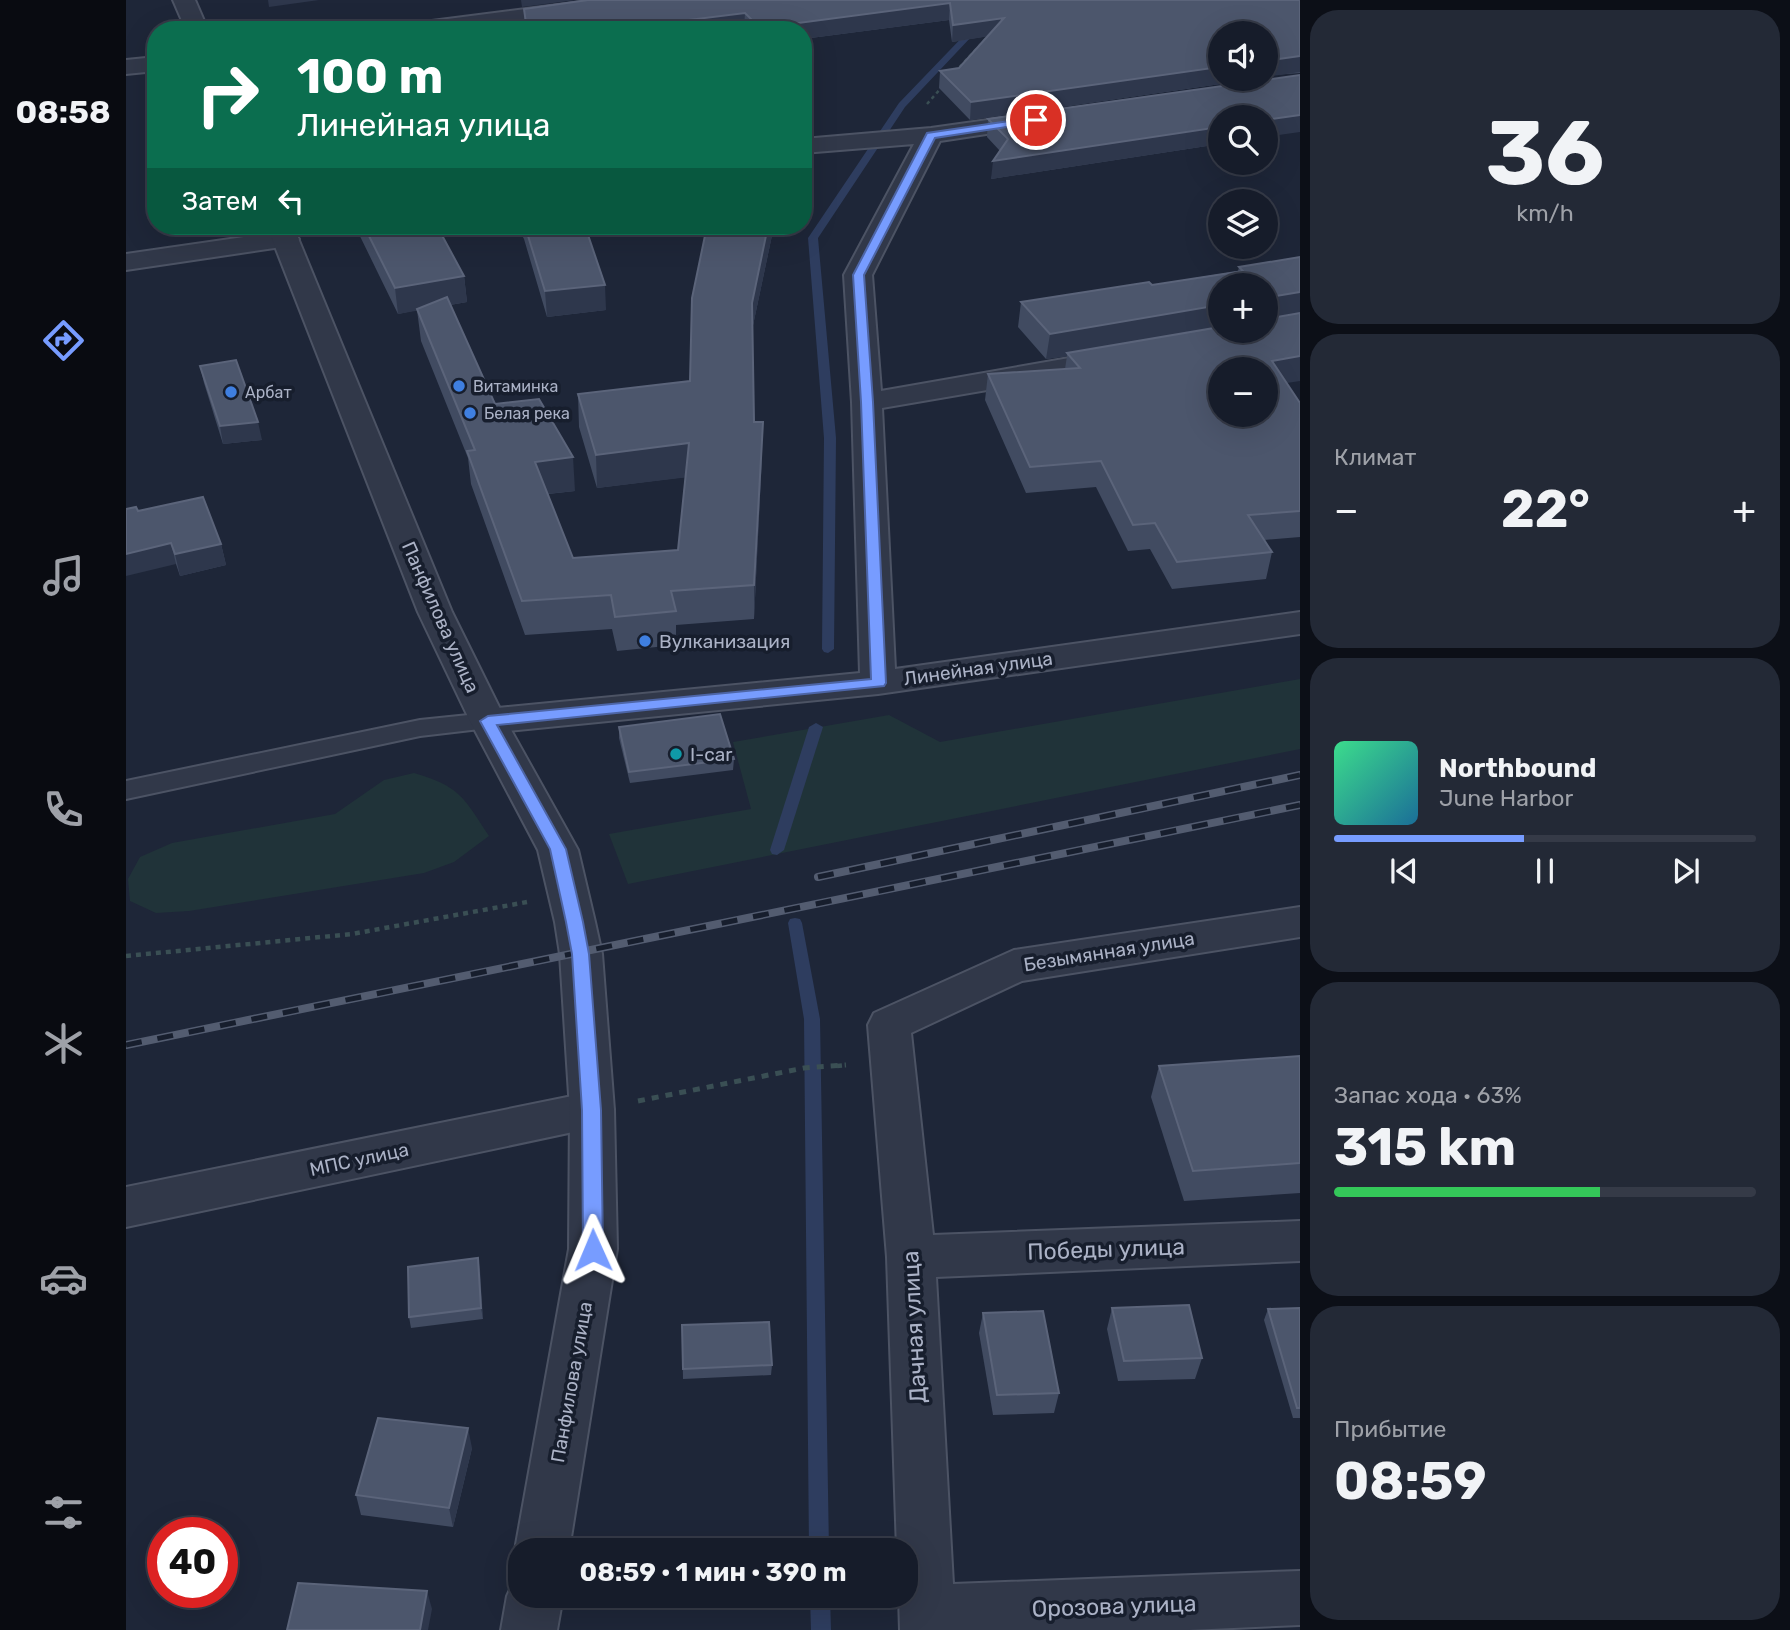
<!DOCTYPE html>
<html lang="ru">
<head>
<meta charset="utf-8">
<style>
	:root { --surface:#161c2a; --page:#232936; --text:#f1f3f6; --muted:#9ea1a8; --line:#353a47; --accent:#779cff }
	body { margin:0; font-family:Rubik,sans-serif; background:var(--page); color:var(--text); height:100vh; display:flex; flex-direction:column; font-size:26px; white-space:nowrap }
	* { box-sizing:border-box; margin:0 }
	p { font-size:23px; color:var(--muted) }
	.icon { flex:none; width:38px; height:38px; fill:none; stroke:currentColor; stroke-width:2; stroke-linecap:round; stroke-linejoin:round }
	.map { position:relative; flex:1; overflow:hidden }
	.panel { display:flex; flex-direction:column; gap:10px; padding:10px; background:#0c0f17; width:490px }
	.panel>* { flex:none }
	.banner { position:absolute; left:21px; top:21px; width:665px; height:214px; border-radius:28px; box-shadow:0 7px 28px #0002,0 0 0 2px var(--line); background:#0b6e4f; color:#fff; overflow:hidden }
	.tools { position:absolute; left:1082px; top:21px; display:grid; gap:14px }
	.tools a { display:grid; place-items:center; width:70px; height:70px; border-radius:50%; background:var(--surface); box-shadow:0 7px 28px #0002,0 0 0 2px var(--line); font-size:35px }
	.speed { position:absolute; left:21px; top:1517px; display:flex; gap:14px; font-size:35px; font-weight:700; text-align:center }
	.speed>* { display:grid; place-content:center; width:91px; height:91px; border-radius:50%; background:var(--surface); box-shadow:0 7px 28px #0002,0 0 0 2px var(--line); line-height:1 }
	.speed .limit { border:10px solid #d22; background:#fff; color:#111 }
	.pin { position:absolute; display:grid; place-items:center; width:60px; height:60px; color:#fff; margin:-30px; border:4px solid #fff; border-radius:50%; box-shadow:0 2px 7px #0007 }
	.me { position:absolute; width:77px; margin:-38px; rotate:359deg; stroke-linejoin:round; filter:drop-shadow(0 0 5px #0008) }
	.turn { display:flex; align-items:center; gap:24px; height:147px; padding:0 35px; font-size:32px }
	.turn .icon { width:91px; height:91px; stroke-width:2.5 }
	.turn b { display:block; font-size:49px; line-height:60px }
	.then { display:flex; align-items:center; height:66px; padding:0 35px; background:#0003; gap:14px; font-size:26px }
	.big { font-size:52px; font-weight:700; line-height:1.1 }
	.panel .card { flex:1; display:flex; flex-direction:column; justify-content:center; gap:10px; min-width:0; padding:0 24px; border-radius:28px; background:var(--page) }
	.panel .dial { align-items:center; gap:0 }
	.dial b { font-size:91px; line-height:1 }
	.song { display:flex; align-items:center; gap:21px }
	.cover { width:84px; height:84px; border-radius:10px; background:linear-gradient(135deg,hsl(150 70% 55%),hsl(200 70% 35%)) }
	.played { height:7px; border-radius:4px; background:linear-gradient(90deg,var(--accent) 45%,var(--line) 45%) }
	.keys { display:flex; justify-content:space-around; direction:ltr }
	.heat { display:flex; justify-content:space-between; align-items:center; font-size:38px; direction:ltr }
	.charge { height:10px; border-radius:5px; background:linear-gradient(90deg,#34c759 63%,var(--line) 0) }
	.trip { position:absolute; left:382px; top:1538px; width:410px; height:70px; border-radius:28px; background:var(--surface); box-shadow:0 7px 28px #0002,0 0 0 2px var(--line); font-weight:700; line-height:70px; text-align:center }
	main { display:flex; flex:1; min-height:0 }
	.menu { display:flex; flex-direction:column; width:126px; justify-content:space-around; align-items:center; background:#090b11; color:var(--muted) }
	.menu .icon { width:49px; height:49px }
	.menu .on { color:var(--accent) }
	.menu b { font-size:32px; color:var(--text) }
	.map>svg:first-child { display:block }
	.green { fill:#203339 }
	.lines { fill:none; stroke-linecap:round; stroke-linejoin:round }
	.stream { fill:#2e3d5f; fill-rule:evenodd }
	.service-casing { stroke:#4c5364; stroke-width:4 }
	.minor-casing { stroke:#4c5364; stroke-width:4 }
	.tertiary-casing { stroke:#4c5364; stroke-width:4 }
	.path-far2 { stroke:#3a4f54; stroke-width:2.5; stroke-dasharray:3.5 3.5; stroke-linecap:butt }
	.path-far1 { stroke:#3a4f54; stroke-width:4.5; stroke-dasharray:5 5; stroke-linecap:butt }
	.path { stroke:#3a4f54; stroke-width:5; stroke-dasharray:7 7; stroke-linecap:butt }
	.service { fill:#313849; fill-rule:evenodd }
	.minor { fill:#313849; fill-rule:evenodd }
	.tertiary { fill:#313849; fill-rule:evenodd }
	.rail-casing { stroke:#535c70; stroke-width:8 }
	.rail { stroke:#171e2d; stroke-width:5; stroke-dasharray:16; stroke-linecap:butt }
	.wall { fill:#414b61; fill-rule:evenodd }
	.shaded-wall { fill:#2e374c }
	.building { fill:#4c566c; stroke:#5b647a; stroke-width:2; fill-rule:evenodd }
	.route { fill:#779cff; stroke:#4d65a6; stroke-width:2 }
	.shop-dot { fill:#3f7fe0; stroke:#171e2d; stroke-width:2.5 }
	.culture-dot { fill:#0f9aa8; stroke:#171e2d; stroke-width:2.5 }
	.labels { text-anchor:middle; stroke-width:7; stroke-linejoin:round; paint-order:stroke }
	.far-poi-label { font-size:16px; fill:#abb2c6; stroke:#171e2d; text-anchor:start }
	.street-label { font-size:19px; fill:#abb2c6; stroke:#171e2d }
	.poi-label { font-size:19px; fill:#abb2c6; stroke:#171e2d; text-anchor:start }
	.near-street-label { font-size:23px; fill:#abb2c6; stroke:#171e2d }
</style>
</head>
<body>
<main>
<nav class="menu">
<b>08:58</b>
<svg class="icon on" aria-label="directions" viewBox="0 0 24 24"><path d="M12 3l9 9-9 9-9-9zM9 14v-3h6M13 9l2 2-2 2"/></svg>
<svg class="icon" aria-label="music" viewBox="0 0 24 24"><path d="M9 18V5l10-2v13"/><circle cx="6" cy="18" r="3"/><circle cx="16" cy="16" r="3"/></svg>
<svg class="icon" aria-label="phone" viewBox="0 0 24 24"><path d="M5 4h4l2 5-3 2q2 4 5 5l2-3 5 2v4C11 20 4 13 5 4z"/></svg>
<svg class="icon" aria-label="climate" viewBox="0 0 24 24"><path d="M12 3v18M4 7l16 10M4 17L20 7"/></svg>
<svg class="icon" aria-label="car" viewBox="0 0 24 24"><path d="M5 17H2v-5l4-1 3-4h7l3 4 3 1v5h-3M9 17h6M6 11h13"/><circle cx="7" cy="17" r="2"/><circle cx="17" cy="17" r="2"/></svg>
<svg class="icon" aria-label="filters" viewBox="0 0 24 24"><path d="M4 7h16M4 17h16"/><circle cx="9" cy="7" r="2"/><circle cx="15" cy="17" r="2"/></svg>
</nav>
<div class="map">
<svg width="1174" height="1630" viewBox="0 0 1174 1630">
	<rect width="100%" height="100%" fill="#1e2638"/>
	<g class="green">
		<polygon points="1174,679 1174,749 502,884 483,834 625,809 607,742 763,715 814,742"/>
		<path d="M288,773C334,786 338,798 363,836L328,862L298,873L63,911L30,913L4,901L2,879L14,857L46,843L209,814L258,780Z"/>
	</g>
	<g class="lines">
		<g class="stream">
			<polygon points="872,0 880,0 779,107 692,238 710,438 708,649 702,653 698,652 696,649 698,438 682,238 773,103"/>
			<polygon points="690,723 697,727 658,850 651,855 646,854 644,850 683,727"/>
			<polygon points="669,918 674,919 676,923 694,1019 703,1550 683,1550 678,1019 662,923 664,919"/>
			<polygon points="684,1596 704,1596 705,1630 685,1630"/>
		</g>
		<g class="service-casing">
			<polygon id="service" points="362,713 371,715 374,721 371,727 294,736 0,799 0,781 294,720"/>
		</g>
		<g class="minor-casing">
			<g id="minor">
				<polygon points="471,0 531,0 527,4 520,6 342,30 279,30 282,25 290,23"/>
				<polygon points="30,57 30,71 0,74 0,60"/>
				<polygon points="912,113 920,115 924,120 920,125 814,141 746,275 755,391 989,350 999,353 1003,359 999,365 989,368 756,408 769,669 1174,612 1174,634 752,694 362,733 349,729 344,721 349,713 362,709 734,673 726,402 718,275 788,144 677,153 677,139 805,128"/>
				<polygon points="160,231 169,233 173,239 169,245 0,270 0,254"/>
				<polygon points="1174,907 1174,937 896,981 785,1033 807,1235 1174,1221 1174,1261 810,1277 827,1584 1174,1571 1174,1625 1063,1630 774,1630 773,1596 779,1596 779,1550 771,1550 761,1257 742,1025 748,1013 888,950"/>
				<polygon points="466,1092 482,1097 488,1110 482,1123 466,1128 0,1227 0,1187"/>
			</g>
		</g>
		<g class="tertiary-casing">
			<g id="tertiary">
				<polygon points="47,0 69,0 82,30 60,30"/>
				<polygon points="141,226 167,226 326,612 380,721 452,850 469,922 476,954 488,1110 491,1249 443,1550 394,1550 394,1561 389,1550 443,1249 444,1110 434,954 429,922 412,850 344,721 292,612"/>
				<polygon points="394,1575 394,1596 437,1596 431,1630 375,1630 381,1596 390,1577"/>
			</g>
		</g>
		<g class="path-far2">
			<polyline points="829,72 866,32"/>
			<polyline points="801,104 816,87"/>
		</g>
		<g class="path-far1">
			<polyline points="0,956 226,934 401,902"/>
			<polyline points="711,1066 720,1065"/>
		</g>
		<polyline class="path" points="512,1101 678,1068 720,1065"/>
		<use href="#service" class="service"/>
		<use href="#minor" class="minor"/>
		<use href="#tertiary" class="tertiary"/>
		<g class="rail-casing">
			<g id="rail">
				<polyline points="692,877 1174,775"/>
				<polyline points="0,1045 1174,805"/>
			</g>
		</g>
		<use href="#rail" class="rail"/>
	</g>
	<g class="wall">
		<polygon points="1174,0 1174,73 1094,79 1129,79 844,120 813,88 814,71 833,68 862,36 826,42 823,20 677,39 677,30 399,30 398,9"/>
		<polygon points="1094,117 1094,144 865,179 874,151 861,137 862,119"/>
		<polygon points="229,226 311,226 338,276 341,302 324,305 369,404 449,491 422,494 447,558 552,550 559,477 471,488 453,427 452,394 564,381 581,226 648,226 626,330 628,422 636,455 628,619 550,625 550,645 491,651 486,629 399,635 345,484 342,458 295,341 291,310 272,314"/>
		<polygon points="391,226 517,226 461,232 480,310 421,317 398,239"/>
		<path d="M1174,257L1160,383L1174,403V537L1138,540L1146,552L1140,579L1046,589L1024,549L1002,551L970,487L900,493L859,400L862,374L939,369L941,356L920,359L892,327L895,302L1026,285L1112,271L1113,267ZM1094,285H1139V331H1094Z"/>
		<polygon points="74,366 136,440 97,444 78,383"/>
		<polygon points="12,511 95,544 100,565 54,576 50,564"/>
		<polygon points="493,727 608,759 607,770 504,783 493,738"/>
		<polygon points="1174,1056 1174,1193 1058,1201 1025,1097 1033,1066"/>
		<polygon points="352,1258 357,1319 285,1328 283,1317"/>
		<polygon points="986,1308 1076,1358 1069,1379 992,1381 981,1329"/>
		<polygon points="1174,1308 1174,1418 1167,1418 1138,1320 1142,1309"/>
		<polygon points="857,1313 933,1393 928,1413 867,1415 853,1333"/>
		<polygon points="556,1325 646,1365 645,1375 557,1379"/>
		<polygon points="346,1448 327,1527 235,1515 230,1495"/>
	</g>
	<g class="shaded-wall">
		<polygon points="142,0 193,0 143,7"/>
		<polygon points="395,0 450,0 396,7"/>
		<polygon points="824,3 823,20 677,39 677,30 634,30 634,28"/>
		<polygon points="619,13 618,29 531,30 530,24"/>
		<polygon points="878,18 877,34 826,42 827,25"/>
		<polygon points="1174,56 1174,72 1139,77 1139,61"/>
		<polygon points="1094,67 1094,79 1129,79 844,120 845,102"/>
		<polygon points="1174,115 1174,132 1139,137 1139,120"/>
		<polygon points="1094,127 1094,144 865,179 867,161"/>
		<polygon points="453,226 517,226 454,233"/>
		<polygon points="642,226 648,226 625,335 626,303"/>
		<polygon points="338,276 341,302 272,314 269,288"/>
		<polygon points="479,285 480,310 421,317 419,291"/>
		<polygon points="1174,292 1174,316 1139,321 1139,316 1144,297"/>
		<polygon points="1094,305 1094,329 941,353 941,356 920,359 924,334"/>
		<polygon points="1174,356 1174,381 1140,386 1146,361"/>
		<polygon points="132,422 136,440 97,444 94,426"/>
		<polygon points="637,422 636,455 628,619 628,585"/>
		<polygon points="563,443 563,477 471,488 470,455"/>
		<polygon points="447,457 449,491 411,495 409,462"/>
		<polygon points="45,543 50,564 0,576 0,554"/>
		<polygon points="95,544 100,565 54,576 49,554"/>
		<polygon points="352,1258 354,1269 357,1319 355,1308"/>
		<polygon points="342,1428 346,1448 327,1527 323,1508"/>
		<polygon points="301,1591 306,1609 302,1630 294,1630"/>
	</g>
	<g class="building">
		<polygon points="462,0 1174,0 1174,56 1139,61 1139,33 1094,33 1094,67 845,102 814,71 833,68 878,18 827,25 824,3 634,28 619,13 530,24 535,30 401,30 398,9"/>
		<polygon points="1174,75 1174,115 1139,120 1139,117 1094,117 1094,127 867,161 882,139 862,119"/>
		<polygon points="238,226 311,226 338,276 269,288"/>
		<polygon points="399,226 459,226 479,285 419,291"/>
		<polygon points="581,226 642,226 626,303 628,422 637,422 628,585 545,591 550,611 489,617 485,595 396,601 341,451 349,450 291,309 321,297 369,404 413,399 447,457 409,462 447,558 552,550 563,443 470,455 452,394 564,381 566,298"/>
		<polygon points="1174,257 1174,292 1144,297 1142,303 1139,303 1139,285 1094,285 1094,305 924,334 895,302 1023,282 1026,285 1117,271 1113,267"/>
		<path d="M1174,313V356L1146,361L1174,403V511L1122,515L1146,552L1051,562L1029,523L1007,525L975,461L904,467L862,374L954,368L941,353L1094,327V331H1139V319ZM1094,369H1139V415H1094Z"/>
		<polygon points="110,360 132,422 94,426 74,366"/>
		<polygon points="77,497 95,544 49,554 45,543 0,554 0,509 10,507 12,511"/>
		<polygon points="594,714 608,759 503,772 493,727"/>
		<polygon points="1174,1056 1174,1163 1067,1171 1033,1066"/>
		<polygon points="352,1258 355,1308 283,1317 282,1267"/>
		<polygon points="1063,1305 1076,1358 998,1361 986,1308"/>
		<polygon points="1174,1308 1174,1408 1171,1408 1142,1309"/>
		<polygon points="917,1311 933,1393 871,1395 857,1313"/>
		<polygon points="643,1322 646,1365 557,1369 556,1325"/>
		<polygon points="252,1418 342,1428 323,1508 230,1495"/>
		<polygon points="172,1583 301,1591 294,1630 161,1630"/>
	</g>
	<polygon class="route" points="910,117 915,120 914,122 809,138 738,275 747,402 760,683 758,686 371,725 440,849 457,922 463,954 475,1110 477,1250 474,1256 467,1258 460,1256 457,1250 456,1110 446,954 440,922 424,849 354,721 362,716 745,679 735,402 727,275 801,133"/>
	<g class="shop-dot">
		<circle cx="333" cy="386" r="7"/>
		<circle cx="105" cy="392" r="7"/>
		<circle cx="344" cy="413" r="7"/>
		<circle cx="519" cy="641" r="7"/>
	</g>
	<circle class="culture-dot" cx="550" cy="754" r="7"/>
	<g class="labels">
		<g class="far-poi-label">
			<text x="347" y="392">Витаминка</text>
			<text x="119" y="398">Арбат</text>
			<text x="358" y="419">Белая река</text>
		</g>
		<g class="street-label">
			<text transform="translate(315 617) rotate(66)" y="7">Панфилова улица</text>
			<text transform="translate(852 668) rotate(-8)" y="7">Линейная улица</text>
			<text transform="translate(983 951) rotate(-9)" y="7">Безымянная улица</text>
			<text transform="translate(233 1159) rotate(-12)" y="7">МПС улица</text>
			<text transform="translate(445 1382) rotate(-80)" y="7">Панфилова улица</text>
		</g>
		<g class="poi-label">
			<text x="533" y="648">Вулканизация</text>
			<text x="564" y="761">I-car</text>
		</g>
		<g class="near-street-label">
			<text transform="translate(980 1249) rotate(-2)" y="8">Победы улица</text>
			<text transform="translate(788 1327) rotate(-93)" y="8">Дачная улица</text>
			<text transform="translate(988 1606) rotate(-2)" y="8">Орозова улица</text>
		</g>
	</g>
</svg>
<div class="tools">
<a><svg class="icon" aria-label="sound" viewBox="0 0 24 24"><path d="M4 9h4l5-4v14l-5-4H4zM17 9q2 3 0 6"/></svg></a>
<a><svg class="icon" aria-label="search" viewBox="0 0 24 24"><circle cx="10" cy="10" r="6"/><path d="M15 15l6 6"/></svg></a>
<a><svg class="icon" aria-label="layers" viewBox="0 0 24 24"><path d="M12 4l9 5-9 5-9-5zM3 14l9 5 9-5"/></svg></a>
<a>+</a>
<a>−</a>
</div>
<div class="speed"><div class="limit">40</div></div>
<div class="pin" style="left:910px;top:120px;background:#d93025"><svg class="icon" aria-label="arrive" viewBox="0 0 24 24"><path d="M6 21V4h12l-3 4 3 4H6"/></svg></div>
<svg class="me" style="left:467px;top:1250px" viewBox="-20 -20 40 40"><path d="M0-17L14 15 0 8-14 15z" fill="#779cff" stroke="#fff" stroke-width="4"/></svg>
<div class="trip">08:59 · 1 мин · 390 m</div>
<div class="banner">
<div class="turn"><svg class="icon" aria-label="right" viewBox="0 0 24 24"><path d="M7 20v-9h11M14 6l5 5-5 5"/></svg><div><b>100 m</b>Линейная улица</div></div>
<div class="then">Затем<svg class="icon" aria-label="left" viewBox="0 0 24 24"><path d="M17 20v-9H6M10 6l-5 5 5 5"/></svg></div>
</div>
</div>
<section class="panel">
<div class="card dial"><b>36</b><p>km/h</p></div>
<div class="card"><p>Климат</p>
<div class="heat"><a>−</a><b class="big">22°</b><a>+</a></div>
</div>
<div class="card">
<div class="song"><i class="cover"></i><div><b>Northbound</b><p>June Harbor</p></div></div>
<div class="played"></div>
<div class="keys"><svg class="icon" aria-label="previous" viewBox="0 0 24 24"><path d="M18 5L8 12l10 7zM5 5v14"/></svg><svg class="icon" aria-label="pause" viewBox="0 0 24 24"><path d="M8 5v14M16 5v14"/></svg><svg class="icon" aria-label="next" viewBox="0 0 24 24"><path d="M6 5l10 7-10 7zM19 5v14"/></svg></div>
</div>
<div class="card"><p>Запас хода · 63%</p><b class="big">315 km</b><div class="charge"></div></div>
<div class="card"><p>Прибытие</p><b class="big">08:59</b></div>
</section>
</main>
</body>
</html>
